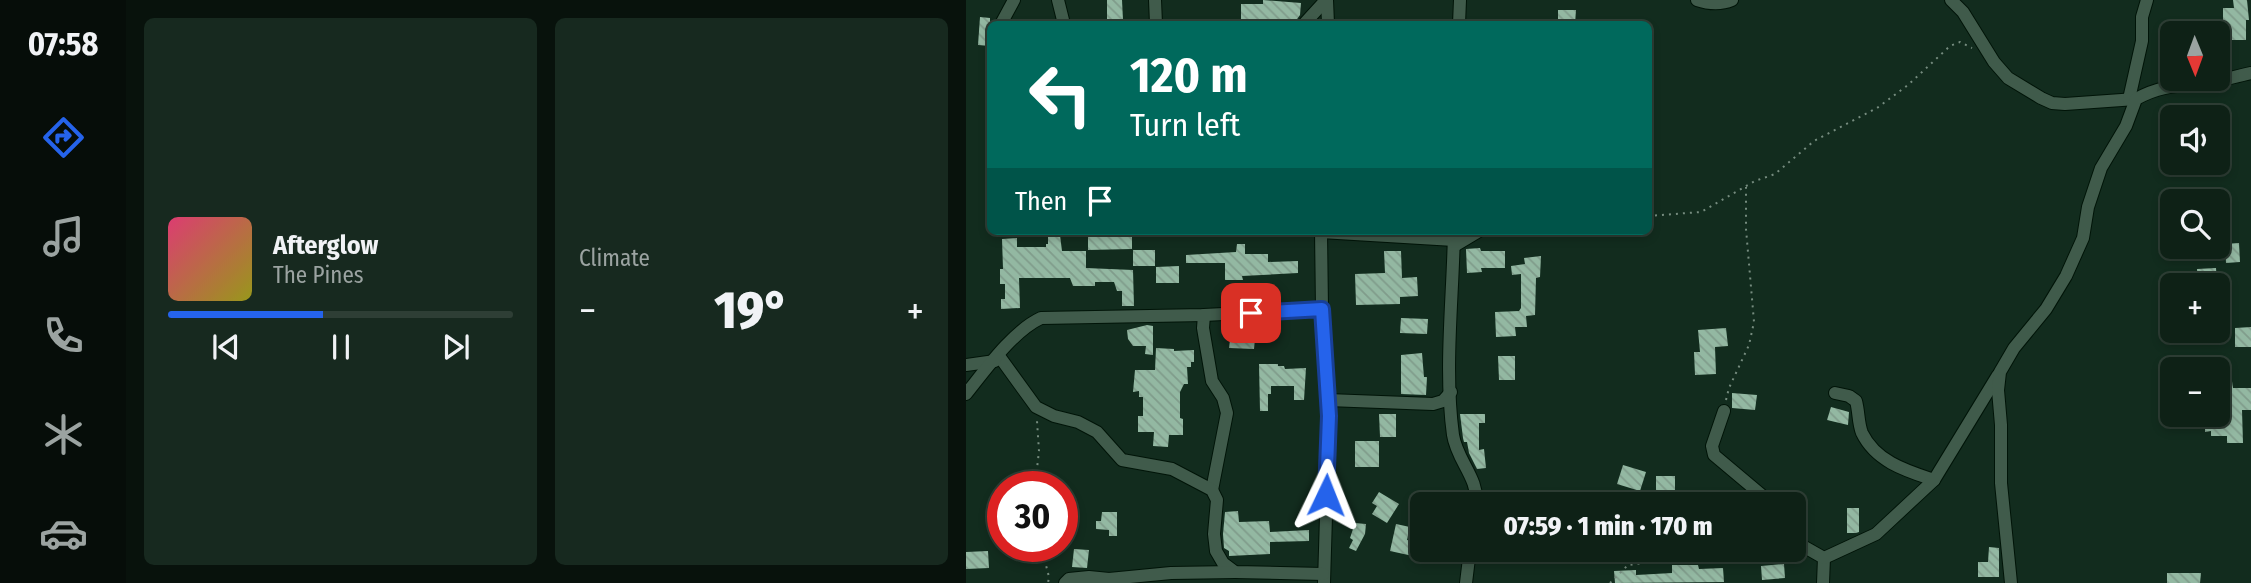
<!DOCTYPE html>
<html lang="en">
<head>
<meta charset="utf-8">
<style>
	:root { --surface:#0e2116; --page:#17291f; --text:#f1f3f6; --muted:#9ba3a1; --line:#2e3e35; --accent:#2563eb }
	body { margin:0; font-family:"Fira Sans Condensed",sans-serif; background:var(--page); color:var(--text); height:100vh; display:flex; flex-direction:column; font-size:26px; white-space:nowrap }
	* { box-sizing:border-box; margin:0 }
	p { font-size:23px; color:var(--muted) }
	.icon { flex:none; width:38px; height:38px; fill:none; stroke:currentColor; stroke-width:2; stroke-linecap:round; stroke-linejoin:round }
	.map { position:relative; flex:1; overflow:hidden }
	.sheet { display:flex; flex-direction:column; gap:18px; padding:18px; background:#08120c; width:840px }
	.sheet>* { flex:none }
	.banner { position:absolute; left:21px; top:21px; width:665px; height:214px; border-radius:10px; box-shadow:0 4px 10px #0003,0 0 0 2px var(--line); background:#00695c; color:#fff; overflow:hidden }
	.needle { width:46px; rotate:179deg }
	.tools { position:absolute; left:1194px; top:21px; display:grid; gap:14px }
	.tools a { display:grid; place-items:center; width:70px; height:70px; border-radius:10px; background:var(--surface); box-shadow:0 4px 10px #0003,0 0 0 2px var(--line); font-size:35px }
	.speed { position:absolute; left:21px; top:471px; display:flex; gap:14px; font-size:35px; font-weight:700; text-align:center }
	.speed>* { display:grid; place-content:center; width:91px; height:91px; border-radius:50%; background:var(--surface); box-shadow:0 4px 10px #0003,0 0 0 2px var(--line); line-height:1 }
	.speed .limit { border:10px solid #d22; background:#fff; color:#111 }
	.pin { position:absolute; display:grid; place-items:center; width:60px; height:60px; color:#fff; margin:-30px; border-radius:14px; box-shadow:0 4px 10px #0006 }
	.me { position:absolute; width:77px; margin:-38px; rotate:2deg; stroke-linejoin:round; filter:drop-shadow(0 0 5px #0008) }
	.turn { display:flex; align-items:center; gap:24px; height:147px; padding:0 28px; font-size:32px }
	.turn .icon { width:91px; height:91px; stroke-width:2.5 }
	.turn b { display:block; font-size:49px; line-height:60px }
	.then { display:flex; align-items:center; height:66px; padding:0 28px; background:#0003; gap:14px; font-size:26px }
	.big { font-size:52px; font-weight:800; line-height:1.1 }
	.sheet .widget { flex:1; display:flex; flex-direction:column; justify-content:center; gap:10px; min-width:0; padding:0 24px; border-radius:10px; background:var(--page) }
	.song { display:flex; align-items:center; gap:21px }
	.cover { width:84px; height:84px; border-radius:10px; background:linear-gradient(135deg,hsl(340 70% 55%),hsl(60 70% 35%)) }
	.played { height:7px; border-radius:4px; background:linear-gradient(90deg,var(--accent) 45%,var(--line) 45%) }
	.keys { display:flex; justify-content:space-around; direction:ltr }
	.heat { display:flex; justify-content:space-between; align-items:center; font-size:38px; direction:ltr }
	.sheet .tiles { flex:1; display:grid; gap:18px; grid-template-columns:repeat(2,1fr) }
	.trip { position:absolute; left:444px; top:492px; width:396px; height:70px; border-radius:10px; background:var(--surface); box-shadow:0 4px 10px #0003,0 0 0 2px var(--line); font-weight:800; line-height:70px; text-align:center }
	main { display:flex; flex:1; min-height:0 }
	.tabs { display:flex; flex-direction:column; width:126px; justify-content:space-around; align-items:center; background:#060d09; color:var(--muted) }
	.tabs .icon { width:49px; height:49px }
	.tabs .selected { color:var(--accent) }
	.tabs b { font-size:32px; color:var(--text) }
	.map>svg:first-child { display:block }
	.building { fill:url(#building-back-hatch) }
	.lines { fill:none; stroke-linecap:round; stroke-linejoin:round }
	.street-casing { stroke:#001408; stroke-width:14 }
	.path { stroke:#768c7f; stroke-width:2; stroke-dasharray:2 5; stroke-linecap:butt }
	.street { stroke:#405b4b; stroke-width:12 }
	.route-casing { stroke:#184099; stroke-width:18 }
	.route { stroke:#2563eb; stroke-width:12 }
</style>
</head>
<body>
<main>
<nav class="tabs">
<b>07:58</b>
<svg class="icon selected" aria-label="directions" viewBox="0 0 24 24"><path d="M12 3l9 9-9 9-9-9zM9 14v-3h6M13 9l2 2-2 2"/></svg>
<svg class="icon" aria-label="music" viewBox="0 0 24 24"><path d="M9 18V5l10-2v13"/><circle cx="6" cy="18" r="3"/><circle cx="16" cy="16" r="3"/></svg>
<svg class="icon" aria-label="phone" viewBox="0 0 24 24"><path d="M5 4h4l2 5-3 2q2 4 5 5l2-3 5 2v4C11 20 4 13 5 4z"/></svg>
<svg class="icon" aria-label="climate" viewBox="0 0 24 24"><path d="M12 3v18M4 7l16 10M4 17L20 7"/></svg>
<svg class="icon" aria-label="car" viewBox="0 0 24 24"><path d="M5 17H2v-5l4-1 3-4h7l3 4 3 1v5h-3M9 17h6M6 11h13"/><circle cx="7" cy="17" r="2"/><circle cx="17" cy="17" r="2"/></svg>
</nav>
<section class="sheet">
<div class="tiles">
<div class="widget">
<div class="song"><i class="cover"></i><div><b>Afterglow</b><p>The Pines</p></div></div>
<div class="played"></div>
<div class="keys"><svg class="icon" aria-label="previous" viewBox="0 0 24 24"><path d="M18 5L8 12l10 7zM5 5v14"/></svg><svg class="icon" aria-label="pause" viewBox="0 0 24 24"><path d="M8 5v14M16 5v14"/></svg><svg class="icon" aria-label="next" viewBox="0 0 24 24"><path d="M6 5l10 7-10 7zM19 5v14"/></svg></div>
</div>
<div class="widget"><p>Climate</p>
<div class="heat"><a>−</a><b class="big">19°</b><a>+</a></div>
</div>
</div>
</section>
<div class="map">
<svg width="1285" height="583" viewBox="0 0 1285 583">
	<defs>
		<pattern id="building-back-hatch" width="6" height="6" patternUnits="userSpaceOnUse" patternTransform="scale(1.75)"><rect width="6" height="6" fill="#93b8a2"/><path d="M-1 5l2 2M0 0l6 6M5-1l2 2" fill="none" stroke="#809c8b"/></pattern>
	</defs>
	<rect width="100%" height="100%" fill="#122c1e"/>
	<g class="building">
		<polygon points="141,0 156,0 157,20 141,20"/>
		<polygon points="297,0 335,3 334,15 329,22 275,23 275,4 297,4"/>
		<polygon points="1267,0 1281,0 1283,20 1280,20 1280,40 1262,40 1261,21 1257,21 1257,8 1268,8"/>
		<polygon points="592,10 610,10 609,24 592,24"/>
		<polygon points="14,17 24,18 24,46 12,45"/>
		<polygon points="122,231 166,231 166,249 122,250"/>
		<polygon points="82,235 94,235 96,251 120,251 120,268 167,270 168,306 156,306 156,291 151,291 148,282 129,282 129,286 107,286 104,278 53,278 54,308 35,309 35,299 39,299 39,284 34,284 34,269 37,269 36,239 51,238 51,247 80,247 80,244 82,244"/>
		<polygon points="1273,243 1274,262 1260,263 1259,244"/>
		<polygon points="271,244 279,244 279,254 302,254 302,262 332,261 332,273 276,276 277,280 259,280 259,263 220,263 220,255 270,252"/>
		<polygon points="514,248 515,251 539,251 539,268 515,268 516,272 501,273 500,249"/>
		<rect x="167" y="250" width="22" height="16"/>
		<polygon points="418,251 435,251 436,278 451,277 452,296 434,297 434,304 390,305 389,274 419,273"/>
		<polygon points="575,256 574,277 570,278 569,315 560,316 561,327 549,327 550,336 530,337 529,312 553,311 555,308 555,274 546,275 545,266 559,264 558,258"/>
		<polygon points="213,266 213,283 190,283 190,267"/>
		<polygon points="1250,268 1251,285 1232,285 1231,269"/>
		<polygon points="435,318 462,319 461,334 434,333"/>
		<polygon points="181,325 187,326 187,355 179,354 180,346 167,346 162,339 161,330"/>
		<polygon points="1285,327 1285,347 1269,347 1269,328"/>
		<polygon points="271,328 303,330 304,338 289,339 288,349 263,348 264,340 271,340"/>
		<polygon points="760,328 762,346 749,347 750,374 729,375 728,352 734,352 732,330"/>
		<polygon points="190,348 208,349 208,351 228,350 228,362 225,362 225,367 221,367 222,384 218,384 214,392 214,418 217,419 217,435 203,435 202,447 187,446 188,432 172,432 172,416 177,416 177,397 173,397 173,391 167,392 169,370 189,370"/>
		<polygon points="456,353 458,377 461,377 460,395 435,394 435,355"/>
		<polygon points="532,356 549,356 549,380 533,380"/>
		<polygon points="1240,358 1240,369 1212,369 1211,359"/>
		<polygon points="293,364 312,364 312,366 318,366 319,369 340,368 338,400 328,400 328,386 305,386 305,394 302,394 302,411 294,411"/>
		<polygon points="1256,368 1264,368 1267,388 1285,388 1285,410 1276,410 1277,443 1261,443 1261,436 1245,436 1245,431 1239,432 1239,417 1258,416"/>
		<polygon points="766,393 791,395 789,410 766,408"/>
		<polygon points="865,407 883,412 882,425 861,420"/>
		<polygon points="413,414 430,414 430,437 414,437"/>
		<polygon points="494,414 519,414 519,423 513,423 513,450 518,449 520,468 511,469 503,453 501,442 498,442 497,438"/>
		<rect x="389" y="441" width="24" height="26"/>
		<polygon points="657,465 680,472 674,491 651,484"/>
		<polygon points="690,476 709,476 709,495 690,496"/>
		<polygon points="773,491 774,504 714,504 714,495 746,495 746,492"/>
		<polygon points="413,492 433,504 421,523 406,514 411,506 406,503"/>
		<polygon points="881,508 893,508 893,532 890,533 881,533"/>
		<polygon points="272,511 273,522 303,521 304,532 343,530 343,541 304,542 304,554 263,556 263,551 258,548 257,534 259,512"/>
		<polygon points="136,512 151,512 151,536 143,536 143,530 130,529 130,521 135,521"/>
		<polygon points="389,523 400,524 399,534 390,551 383,548 387,540 384,538"/>
		<polygon points="430,524 444,527 441,540 451,542 450,547 457,546 457,550 477,550 478,563 456,564 456,558 424,551"/>
		<polygon points="1023,547 1033,548 1033,577 1012,577 1012,562 1022,562"/>
		<polygon points="108,549 123,550 121,568 106,567"/>
		<polygon points="22,551 23,568 0,569 0,552"/>
		<polygon points="818,564 819,578 796,580 795,566"/>
		<polygon points="706,565 732,565 733,569 757,568 758,582 649,583 648,571 670,570 670,575 706,573"/>
		<polygon points="1201,573 1235,573 1234,583 1201,583"/>
	</g>
	<g class="lines">
		<g class="street-casing">
			<g id="street">
				<polyline points="92,0 98,24"/>
				<polyline points="189,0 190,24"/>
				<polyline points="361,0 362,24"/>
				<path d="M731,0C743,4 754,5 766,0"/>
				<polyline points="985,0 997,12 1028,62 1042,78 1075,98 1086,103 1099,104 1170,99"/>
				<polyline points="35,24 48,0"/>
				<polyline points="338,24 360,0"/>
				<polyline points="493,24 494,0"/>
				<polyline points="1163,99 1176,41 1176,17 1181,0"/>
				<polyline points="355,231 356,309 363,416 358,583"/>
				<path d="M488,231C487,297 478,369 487,435C491,461 513,478 510,504"/>
				<polyline points="355,232 488,240"/>
				<polyline points="488,246 513,231"/>
				<polyline points="238,315 237,328 246,381 257,398 261,413 246,490"/>
				<polyline points="33,356 70,407 88,416 112,422 131,432 156,460 206,469 246,490 251,500 248,534 250,551 257,563 269,572 357,574"/>
				<polyline points="0,365 29,361"/>
				<path d="M869,393L883,396L890,401C893,412 892,423 896,433C910,462 941,471 968,480"/>
				<path d="M0,394C20,369 47,331 75,318L238,315L356,309"/>
				<polyline points="362,400 467,404 477,401 485,392"/>
				<polyline points="758,411 746,446 748,455 798,497 813,504"/>
				<polyline points="828,541 858,558 857,583"/>
				<polyline points="858,558 910,534 968,480 1032,375"/>
				<polyline points="99,583 103,579 123,577 143,579 205,573 269,572"/>
				<polyline points="500,583 504,550"/>
				<path d="M1045,583L1035,483V425L1032,390L1034,372L1048,348L1080,309L1100,276L1117,238L1122,207L1135,168L1160,126L1170,99C1195,85 1213,86 1241,83C1256,81 1270,76 1285,73"/>
			</g>
		</g>
		<g class="path">
			<polyline points="682,216 735,212 789,181 809,174 848,141 911,108 942,85 984,46 994,42 1006,48"/>
			<polyline points="760,400 763,388 783,345 788,322 780,229 780,187"/>
			<polyline points="69,486 73,451 71,421"/>
			<polyline points="75,546 83,577 82,583"/>
			<polyline points="644,583 662,565 732,556 751,556 788,550"/>
		</g>
		<use href="#street" class="street"/>
	</g>
	<g class="lines">
		<g class="route-casing">
			<polyline id="route" points="285,313 356,309 363,416 360,495"/>
		</g>
		<use href="#route" class="route"/>
	</g>
</svg>
<div class="tools">
<a><svg class="needle" viewBox="-14 -14 28 28"><path d="M0-13l5 13h-10z" fill="#e53935"/><path d="M0 13l5-13h-10z" fill="#9ba3a1"/></svg></a>
<a><svg class="icon" aria-label="sound" viewBox="0 0 24 24"><path d="M4 9h4l5-4v14l-5-4H4zM17 9q2 3 0 6"/></svg></a>
<a><svg class="icon" aria-label="search" viewBox="0 0 24 24"><circle cx="10" cy="10" r="6"/><path d="M15 15l6 6"/></svg></a>
<a>+</a>
<a>−</a>
</div>
<div class="speed"><div class="limit">30</div></div>
<div class="pin" style="left:285px;top:313px;background:#d93025"><svg class="icon" aria-label="arrive" viewBox="0 0 24 24"><path d="M6 21V4h12l-3 4 3 4H6"/></svg></div>
<svg class="me" style="left:360px;top:495px" viewBox="-20 -20 40 40"><path d="M0-17L14 15 0 8-14 15z" fill="#2563eb" stroke="#fff" stroke-width="4"/></svg>
<div class="trip">07:59 · 1 min · 170 m</div>
<div class="banner">
<div class="turn"><svg class="icon" aria-label="left" viewBox="0 0 24 24"><path d="M17 20v-9H6M10 6l-5 5 5 5"/></svg><div><b>120 m</b>Turn left</div></div>
<div class="then">Then<svg class="icon" aria-label="arrive" viewBox="0 0 24 24"><path d="M6 21V4h12l-3 4 3 4H6"/></svg></div>
</div>
</div>
</main>
</body>
</html>
